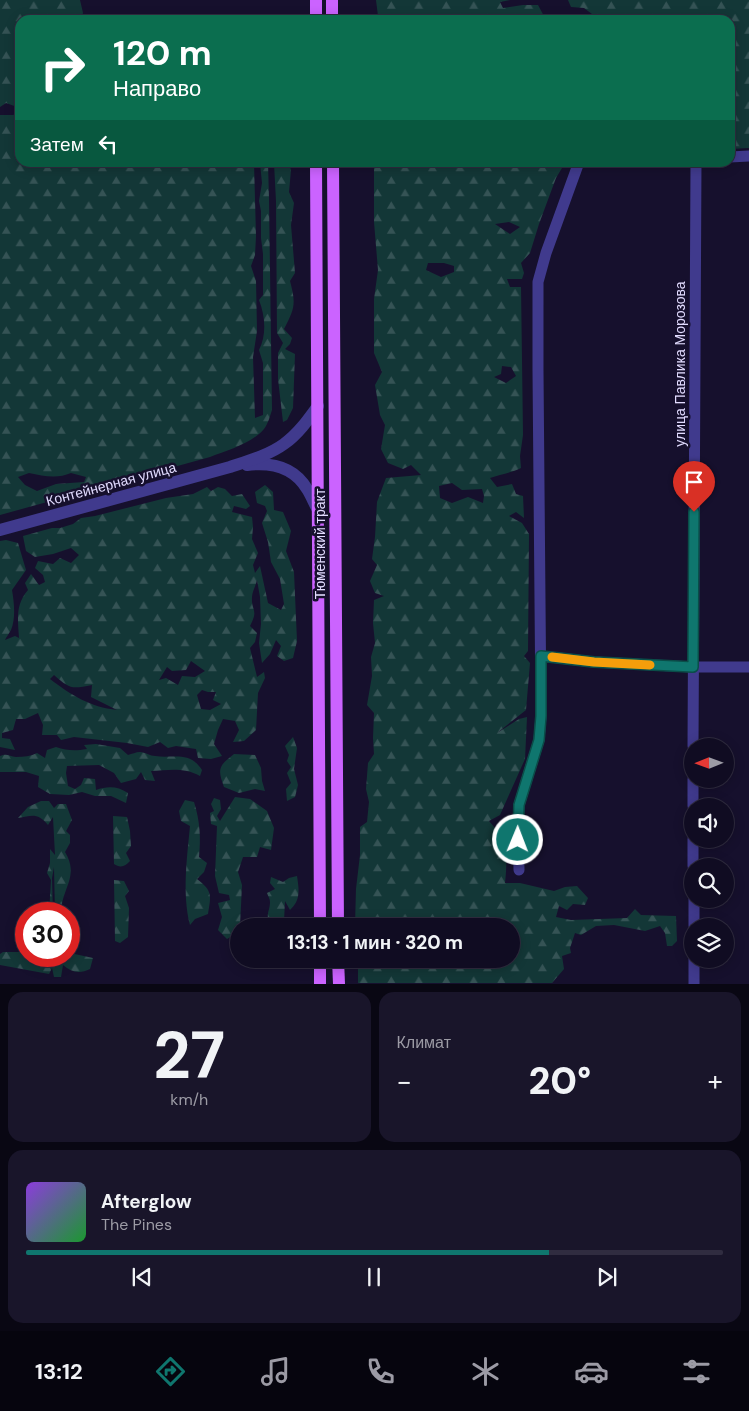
<!DOCTYPE html>
<html lang="ru">
<head>
<meta charset="utf-8">
<style>
	:root { --surface:#100c22; --page:#19152a; --text:#f1f3f6; --muted:#9c9ba5; --line:#302c40; --accent:#0f766e }
	body { margin:0; font-family:"DM Sans",sans-serif; background:var(--page); color:var(--text); height:100vh; display:flex; flex-direction:column; font-size:19px; white-space:nowrap }
	* { box-sizing:border-box; margin:0 }
	p { font-size:16px; color:var(--muted) }
	.icon { flex:none; width:28px; height:28px; fill:none; stroke:currentColor; stroke-width:2; stroke-linecap:round; stroke-linejoin:round }
	.map { position:relative; height:984px; overflow:hidden }
	.sheet { display:flex; flex-direction:column; gap:8px; padding:8px; background:#090713; flex:1 }
	.sheet>* { flex:none }
	.top-card { position:absolute; left:15px; top:15px; width:720px; height:152px; border-radius:15px; box-shadow:0 2px 12px #0003,0 0 0 1px var(--line); background:#0b6e4f; color:#fff; overflow:hidden }
	.needle { width:32px; rotate:269deg }
	.fabs { position:absolute; left:684px; top:738px; display:grid; gap:10px }
	.fabs a { display:grid; place-items:center; width:50px; height:50px; border-radius:50%; background:var(--surface); box-shadow:0 2px 12px #0003,0 0 0 1px var(--line); font-size:25px }
	.speed { position:absolute; left:15px; top:902px; display:flex; gap:10px; font-size:25px; font-weight:700; text-align:center }
	.speed>* { display:grid; place-content:center; width:65px; height:65px; border-radius:50%; background:var(--surface); box-shadow:0 2px 12px #0003,0 0 0 1px var(--line); line-height:1 }
	.speed .limit { border:8px solid #d22; background:#fff; color:#111 }
	.pin { position:absolute; display:grid; place-items:center; width:42px; height:42px; color:#fff; margin:-51px -21px; border-radius:50% 50% 50% 0; rotate:-45deg; box-shadow:0 0 5px #0007 }
	.pin .icon { rotate:45deg }
	.me { position:absolute; width:55px; margin:-28px; rotate:1deg; stroke-linejoin:round; filter:drop-shadow(0 0 4px #0008) }
	.turn { display:flex; align-items:center; gap:18px; height:105px; padding:0 15px; font-size:22px }
	.turn .icon { width:65px; height:65px; stroke-width:2.5 }
	.turn b { display:block; font-size:35px; line-height:42px }
	.then { display:flex; align-items:center; height:48px; padding:0 15px; background:#0003; gap:10px; font-size:19px }
	.big { font-size:38px; font-weight:800; line-height:1.1 }
	.sheet .card { flex:1; display:flex; flex-direction:column; justify-content:center; gap:8px; min-width:0; padding:0 18px; border-radius:15px; background:var(--page) }
	.sheet .dial { align-items:center; gap:0 }
	.dial b { font-size:65px; line-height:1 }
	.song { display:flex; align-items:center; gap:15px }
	.cover { width:60px; height:60px; border-radius:8px; background:linear-gradient(135deg,hsl(270 70% 55%),hsl(130 70% 35%)) }
	.played { height:5px; border-radius:2px; background:linear-gradient(90deg,var(--accent) 75%,var(--line) 75%) }
	.keys { display:flex; justify-content:space-around; direction:ltr }
	.heat { display:flex; justify-content:space-between; align-items:center; font-size:28px; direction:ltr }
	.sheet .tiles { flex:1; display:grid; gap:8px; grid-template-columns:1fr 1fr }
	.card:last-child { grid-column:span 2 }
	.trip { position:absolute; left:230px; top:918px; width:290px; height:50px; border-radius:25px; background:var(--surface); box-shadow:0 2px 12px #0003,0 0 0 1px var(--line); font-weight:800; line-height:50px; text-align:center }
	.tabs { display:flex; height:80px; justify-content:space-around; align-items:center; background:#06050e; color:var(--muted) }
	.tabs .icon { width:35px; height:35px }
	.tabs .selected { color:var(--accent) }
	.tabs b { font-size:22px; color:var(--text) }
	.map>svg:first-child { display:block }
	.forest { fill:url(#forest-firs); fill-rule:evenodd }
	.lines { fill:none; stroke-linecap:round; stroke-linejoin:round }
	.minor { stroke:#403a8d; stroke-width:11 }
	.tertiary { stroke:#403a8d; stroke-width:12 }
	.primary { stroke:#cb63ff; stroke-width:12 }
	.route-casing { stroke:#0a4d48; stroke-width:12 }
	.route { stroke:#0f766e; stroke-width:9 }
	.slow { stroke:#f59e0b; stroke-width:9 }
	.labels { text-anchor:middle; stroke-width:5; stroke-linejoin:round; paint-order:stroke }
	.street-label { font-size:14px; fill:#e2dcff; stroke:#16102d }
</style>
</head>
<body>
<div class="map">
<svg width="749" height="984" viewBox="0 0 749 984">
	<defs>
		<pattern id="forest-firs" width="22" height="20" patternUnits="userSpaceOnUse" patternTransform="scale(1.25)"><rect width="22" height="20" fill="#133737"/><path d="M5 1l3.5 6h-7zM16 11l3.5 6h-7z" fill="#355355"/></pattern>
	</defs>
	<rect width="100%" height="100%" fill="#16102d"/>
	<g class="forest">
		<polygon points="0,0 80,0 83,13 81,20 20,20 20,108 6,103 0,107"/>
		<polygon points="376,0 510,0 500,2 503,8 523,5 538,5 546,20 378,20 378,16"/>
		<polygon points="568,0 749,0 749,148 730,149 730,20 591,20 596,17 584,8 571,7"/>
		<path d="M20,112V162L254,163L256,236L255,255L251,266L256,281L257,331L253,357L255,418L263,415V363L259,350C267,335 265,315 259,300L263,295V254L261,238V211L259,201L262,183L260,163H268L269,199L272,410C270,416 268,424 264,429C251,444 228,450 210,457L0,515V115H13ZM29,473C44,476 57,479 71,473L86,477L84,482L56,484L37,491L25,485L18,477Z"/>
		<path d="M274,163H289L291,170L289,192L294,203L291,225L295,273L290,281C296,304 295,308 284,329L292,338L290,344L285,349L295,354L293,408L287,420L283,422L278,379V353L283,343L277,333L276,201Z"/>
		<path d="M374,163H565L556,178L539,224L530,253L521,263L524,273L522,279H507L510,287H521L523,435L520,456L521,468C511,473 500,474 490,478L497,487L512,484L516,494L523,496L524,518L516,512L509,516L522,523L529,534L528,651L524,656L530,663L526,710L497,733L519,719L527,717L525,759L500,815L489,821L495,828L504,829C507,848 507,865 505,883H520L554,891L565,887L577,886L588,898L585,905L573,904L567,910L559,906L556,917L571,920L627,918L635,909L641,915L676,916L677,941L672,946H667L665,933L660,926L645,931L614,925L596,926L581,935L575,933L570,948L571,953L562,956L564,969L552,983H358V959H511V926H355L356,889L360,855V827L367,822L369,802L366,789L368,763L374,754L373,738L374,713L367,705L372,676L371,657L375,643L373,623L374,600L384,596L375,593L370,581L377,565L372,559L375,537L377,502L386,478L421,475L411,465L403,469L388,463L381,449L385,425L380,415L375,385L382,372L374,353V299L378,270L374,222ZM509,222L520,227L510,234L495,224ZM428,263H444L454,266V272L441,277L426,270ZM502,366L511,367L516,376L506,383L494,377L501,374ZM452,483L462,490L482,489L484,496L483,503L468,497L452,503L440,498L439,486Z"/>
		<path d="M265,485L273,492L274,510L283,512L291,531L286,551L294,572L297,641L293,658L284,661L277,656L281,646L276,640L270,654L262,663L259,643L261,624L260,597L257,580C256,585 252,592 252,597C251,611 259,609 250,626L257,633L255,642L250,648L257,677L264,672L265,678L258,693L256,730L244,741L233,742L239,730L235,721L223,719L218,730L214,744L222,756L211,759L198,758L196,749L176,746L168,748L160,742L148,747L127,743L74,737L61,740L57,735H42L43,725L38,713L25,719H16L13,730L2,733V738L10,739L15,750L0,747V541L6,540L18,543L26,570L12,590C14,602 16,618 11,630C9,634 6,637 5,640L15,636L19,638C18,620 15,605 28,590L25,583L31,574L39,585L45,582L43,575L35,568L38,561L53,564L60,558L71,563L79,555L71,548L53,554L35,557L26,551L23,536L52,528H60L73,524L81,518L95,516L166,498L193,494L207,487L211,491L218,487L225,489L232,496L242,494L250,506L246,509L234,506L232,512L252,517L253,527L252,539L258,553L253,565L255,573L260,566L268,603L281,610L284,604L280,579L271,562L268,542L262,523L267,511L265,506L257,503L255,492ZM191,661L205,671L195,677L182,676L178,685L166,678L159,680L167,667L172,671L186,670ZM54,675C70,689 71,689 92,685L91,697L117,710C90,707 71,695 50,679ZM202,690L208,692H216L213,700L221,704L210,710L201,709L197,695Z"/>
		<polygon points="293,737 297,748 294,769 298,785 295,797 287,801 286,789 291,783 287,773 291,767 287,761 289,755 285,746"/>
		<path d="M96,744L120,748L128,755C132,754 136,752 140,752C145,752 150,756 155,756C173,759 189,750 202,770L200,776C184,767 169,770 151,771L155,781L145,780L141,772L136,779L121,783L114,773L99,765L67,766L66,773L68,786L75,789L81,785L84,778L95,779L96,790C108,786 117,786 128,793L126,803L111,796H95L82,792L69,795L50,794L38,787L39,776L26,772H0V756C7,753 9,756 16,757C24,757 31,756 37,753L45,758L47,750L56,747C67,751 76,751 87,749L84,745Z"/>
		<path d="M234,754L255,755L261,768L262,781L265,791L255,789L239,793L224,787C217,768 219,766 234,754Z"/>
		<polygon points="235,797 250,799 267,811 274,828 271,850 260,847 257,857 243,857 238,872 242,885 240,926 239,926 239,932 227,939 218,930 222,917 218,903 230,900 229,895 219,893 215,876 217,826 211,824 210,813 214,811 211,804 214,798 220,800 221,809 217,816 220,821"/>
		<path d="M185,800L194,802C200,821 201,838 199,857L207,863L204,872L197,879C213,891 211,896 208,914L195,919L190,925C182,894 187,858 190,826L181,821L179,811Z"/>
		<path d="M41,801H49L54,808L58,804H66L72,820L66,831L70,835V843L65,852C80,877 61,888 61,914H55L54,867L52,878L53,914H49L51,880L47,873L50,863V849L55,855L53,817L48,825C38,813 33,815 18,818L28,807Z"/>
		<path d="M113,816L127,817L130,831L131,846L126,853L130,861C125,867 120,868 114,864Z"/>
		<path d="M297,876C299,890 301,900 290,910L285,901L284,921L281,926H272C264,915 270,912 270,902C270,899 268,896 267,893L275,889L270,883L271,877L283,882L289,878Z"/>
		<polygon points="114,880 124,881 129,891 125,896 129,908 128,937 120,943 115,941"/>
		<path d="M3,952H26V956H51L52,961L54,956H64L67,961L70,953L93,958L90,969C80,974 72,973 63,965L61,977H54L52,968L49,974L0,965V954Z"/>
	</g>
	<g class="lines">
		<g class="minor">
			<polyline points="730,157 749,156"/>
			<polyline points="541,656 594,662 693,667 749,667"/>
			<polyline points="693,746 696,162"/>
			<polyline points="693,779 693,806"/>
			<polyline points="693,839 693,866"/>
			<polyline points="519,870 518,825 519,805 539,740 541,716 538,371 538,282 546,253 579,162"/>
			<polyline points="694,899 694,926"/>
			<polyline points="694,959 694,984"/>
		</g>
		<g class="tertiary">
			<path d="M247,465C271,462 294,467 307,489C311,495 314,503 318,510"/>
			<path d="M0,530L230,467C248,461 269,455 284,444C298,434 308,420 318,406"/>
		</g>
		<g class="primary">
			<polyline points="332,0 332,20"/>
			<polyline points="316,20 316,0"/>
			<polyline points="316,162 320,926"/>
			<polyline points="333,162 338,926"/>
			<polyline points="320,959 320,984"/>
			<polyline points="338,959 339,984"/>
		</g>
	</g>
	<g class="lines">
		<g class="route-casing">
			<polyline id="route" points="518,840 519,805 539,740 541,716 541,656 594,662 693,667 694,512"/>
		</g>
		<use href="#route" class="route"/>
		<polyline class="slow" points="552,657 594,662 650,665"/>
	</g>
	<g class="labels">
		<g class="street-label">
			<text transform="translate(680 364) rotate(-90)" y="5">улица Павлика Морозова</text>
			<text transform="translate(111 484) rotate(-15)" y="5">Контейнерная улица</text>
			<text transform="translate(320 544) rotate(-90)" y="5">Тюменский тракт</text>
		</g>
	</g>
</svg>
<div class="fabs">
<a><svg class="needle" viewBox="-14 -14 28 28"><path d="M0-13l5 13h-10z" fill="#e53935"/><path d="M0 13l5-13h-10z" fill="#9c9ba5"/></svg></a>
<a><svg class="icon" aria-label="sound" viewBox="0 0 24 24"><path d="M4 9h4l5-4v14l-5-4H4zM17 9q2 3 0 6"/></svg></a>
<a><svg class="icon" aria-label="search" viewBox="0 0 24 24"><circle cx="10" cy="10" r="6"/><path d="M15 15l6 6"/></svg></a>
<a><svg class="icon" aria-label="layers" viewBox="0 0 24 24"><path d="M12 4l9 5-9 5-9-5zM3 14l9 5 9-5"/></svg></a>
</div>
<div class="speed"><div class="limit">30</div></div>
<div class="pin" style="left:694px;top:512px;background:#d93025"><svg class="icon" aria-label="arrive" viewBox="0 0 24 24"><path d="M6 21V4h12l-3 4 3 4H6"/></svg></div>
<svg class="me" style="left:518px;top:840px" viewBox="-20 -20 40 40"><circle r="17" fill="#0f766e" stroke="#fff" stroke-width="3"/><path d="M0-11L8 9 0 5-8 9z" fill="#fff"/></svg>
<div class="trip">13:13 · 1 мин · 320 m</div>
<div class="top-card">
<div class="turn"><svg class="icon" aria-label="right" viewBox="0 0 24 24"><path d="M7 20v-9h11M14 6l5 5-5 5"/></svg><div><b>120 m</b>Направо</div></div>
<div class="then">Затем<svg class="icon" aria-label="left" viewBox="0 0 24 24"><path d="M17 20v-9H6M10 6l-5 5 5 5"/></svg></div>
</div>
</div>
<section class="sheet">
<div class="tiles">
<div class="card dial"><b>27</b><p>km/h</p></div>
<div class="card"><p>Климат</p>
<div class="heat"><a>−</a><b class="big">20°</b><a>+</a></div>
</div>
<div class="card">
<div class="song"><i class="cover"></i><div><b>Afterglow</b><p>The Pines</p></div></div>
<div class="played"></div>
<div class="keys"><svg class="icon" aria-label="previous" viewBox="0 0 24 24"><path d="M18 5L8 12l10 7zM5 5v14"/></svg><svg class="icon" aria-label="pause" viewBox="0 0 24 24"><path d="M8 5v14M16 5v14"/></svg><svg class="icon" aria-label="next" viewBox="0 0 24 24"><path d="M6 5l10 7-10 7zM19 5v14"/></svg></div>
</div>
</div>
</section>
<nav class="tabs">
<b>13:12</b>
<svg class="icon selected" aria-label="directions" viewBox="0 0 24 24"><path d="M12 3l9 9-9 9-9-9zM9 14v-3h6M13 9l2 2-2 2"/></svg>
<svg class="icon" aria-label="music" viewBox="0 0 24 24"><path d="M9 18V5l10-2v13"/><circle cx="6" cy="18" r="3"/><circle cx="16" cy="16" r="3"/></svg>
<svg class="icon" aria-label="phone" viewBox="0 0 24 24"><path d="M5 4h4l2 5-3 2q2 4 5 5l2-3 5 2v4C11 20 4 13 5 4z"/></svg>
<svg class="icon" aria-label="climate" viewBox="0 0 24 24"><path d="M12 3v18M4 7l16 10M4 17L20 7"/></svg>
<svg class="icon" aria-label="car" viewBox="0 0 24 24"><path d="M5 17H2v-5l4-1 3-4h7l3 4 3 1v5h-3M9 17h6M6 11h13"/><circle cx="7" cy="17" r="2"/><circle cx="17" cy="17" r="2"/></svg>
<svg class="icon" aria-label="filters" viewBox="0 0 24 24"><path d="M4 7h16M4 17h16"/><circle cx="9" cy="7" r="2"/><circle cx="15" cy="17" r="2"/></svg>
</nav>
</body>
</html>
